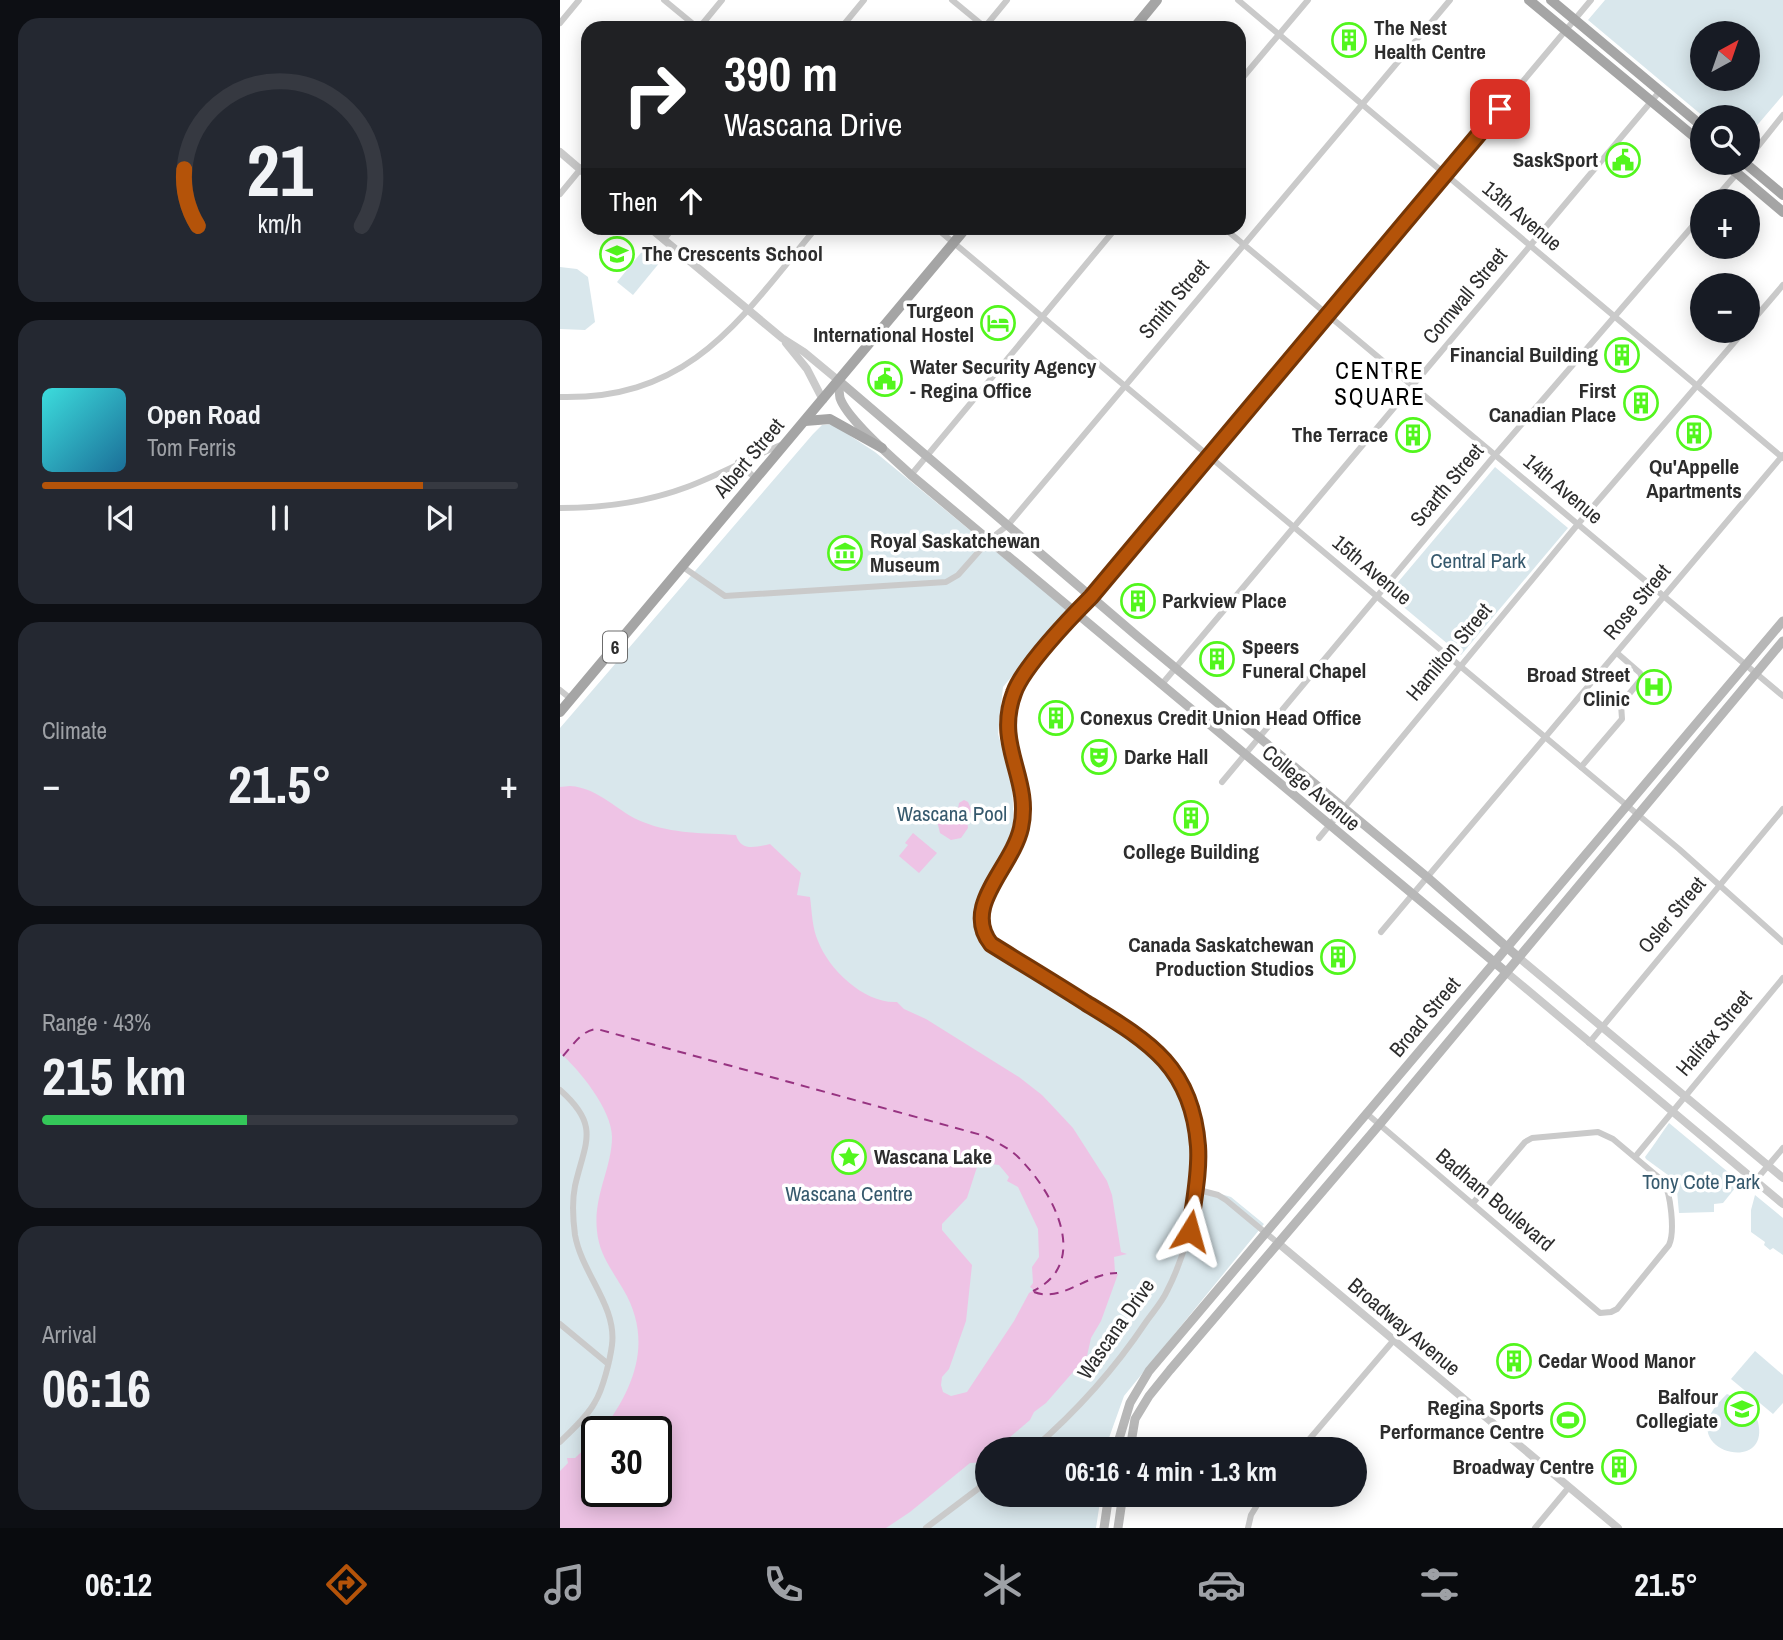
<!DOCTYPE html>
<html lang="en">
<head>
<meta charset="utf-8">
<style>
	:root { --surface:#171b24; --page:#242831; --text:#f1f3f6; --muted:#9ea1a6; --line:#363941; --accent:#b45309 }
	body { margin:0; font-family:"Archivo Narrow",sans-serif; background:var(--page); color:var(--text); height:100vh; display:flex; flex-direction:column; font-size:26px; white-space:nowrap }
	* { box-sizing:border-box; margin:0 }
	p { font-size:23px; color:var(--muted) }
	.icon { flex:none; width:38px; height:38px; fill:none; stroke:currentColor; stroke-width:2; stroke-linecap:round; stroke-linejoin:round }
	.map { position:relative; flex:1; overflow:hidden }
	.sheet { display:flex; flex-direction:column; gap:18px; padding:18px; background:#0d0f14; width:560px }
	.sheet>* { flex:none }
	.top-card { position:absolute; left:21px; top:21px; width:665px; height:214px; border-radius:21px; box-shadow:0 4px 18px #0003; background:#202124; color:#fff; overflow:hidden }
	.needle { width:46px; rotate:40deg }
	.controls { position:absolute; left:1130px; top:21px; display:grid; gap:14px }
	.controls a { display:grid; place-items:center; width:70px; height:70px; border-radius:50%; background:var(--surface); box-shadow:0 4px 18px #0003; font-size:35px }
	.speed { position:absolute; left:21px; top:1416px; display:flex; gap:14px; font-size:35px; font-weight:700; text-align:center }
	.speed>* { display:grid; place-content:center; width:91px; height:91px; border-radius:50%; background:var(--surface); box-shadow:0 4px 18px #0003; line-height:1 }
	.speed .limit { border:4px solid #111; border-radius:10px; background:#fff; color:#111 }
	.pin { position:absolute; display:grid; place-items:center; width:60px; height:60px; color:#fff; margin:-30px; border-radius:14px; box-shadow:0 4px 10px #0006 }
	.me { position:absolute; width:77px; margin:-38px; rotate:8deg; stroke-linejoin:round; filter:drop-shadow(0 0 5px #0008) }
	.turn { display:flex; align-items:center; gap:24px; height:147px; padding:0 28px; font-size:32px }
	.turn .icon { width:91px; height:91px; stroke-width:2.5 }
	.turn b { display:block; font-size:49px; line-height:60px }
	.then { display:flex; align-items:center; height:66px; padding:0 28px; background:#0003; gap:14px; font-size:26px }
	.big { font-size:52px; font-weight:700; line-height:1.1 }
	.sheet .card { flex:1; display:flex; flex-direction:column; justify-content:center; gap:10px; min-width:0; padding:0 24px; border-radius:21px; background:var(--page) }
	.sheet .dial { align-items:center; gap:0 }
	.dial svg { height:182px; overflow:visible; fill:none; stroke:var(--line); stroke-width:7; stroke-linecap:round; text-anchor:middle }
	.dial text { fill:var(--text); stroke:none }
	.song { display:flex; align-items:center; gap:21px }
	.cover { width:84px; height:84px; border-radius:10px; background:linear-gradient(135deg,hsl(180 70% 55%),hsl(200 70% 35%)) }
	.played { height:7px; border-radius:4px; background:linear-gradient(90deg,var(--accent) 80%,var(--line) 80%) }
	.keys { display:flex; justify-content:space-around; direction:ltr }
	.heat { display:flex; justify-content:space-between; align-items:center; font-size:38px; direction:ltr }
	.charge { height:10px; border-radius:5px; background:linear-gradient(90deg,#34c759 43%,var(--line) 0) }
	.trip { position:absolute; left:415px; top:1437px; width:392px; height:70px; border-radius:35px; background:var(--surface); box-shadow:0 4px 18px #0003; font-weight:700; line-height:70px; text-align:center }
	.tab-bar { display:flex; height:112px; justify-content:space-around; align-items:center; background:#090b0e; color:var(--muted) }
	.tab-bar .icon { width:49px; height:49px }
	.tab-bar .current { color:var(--accent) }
	.tab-bar b { font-size:32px; color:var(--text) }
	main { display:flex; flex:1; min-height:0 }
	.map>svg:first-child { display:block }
	.green { fill:#d9e7ec; fill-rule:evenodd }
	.water { fill:#eec3e5; fill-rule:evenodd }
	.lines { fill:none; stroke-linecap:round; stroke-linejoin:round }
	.ferry { stroke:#973381; stroke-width:2; stroke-dasharray:9 7; stroke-linecap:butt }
	.minor { stroke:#cacaca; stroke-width:6 }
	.tertiary { stroke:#cacaca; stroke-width:8 }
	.secondary { stroke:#b7b7b7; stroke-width:9 }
	.primary { stroke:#a5a5a5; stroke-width:10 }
	.route-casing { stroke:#753606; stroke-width:18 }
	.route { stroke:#b45309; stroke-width:12 }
	.labels { text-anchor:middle; stroke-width:7; stroke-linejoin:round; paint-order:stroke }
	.shield { fill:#fff; stroke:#6c6c6c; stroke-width:2 }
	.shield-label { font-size:19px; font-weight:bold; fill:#2d2d2d }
	.poi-label { font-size:21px; font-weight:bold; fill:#2d2d2d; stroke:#fff; text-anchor:start }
	.street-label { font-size:21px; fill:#2d2d2d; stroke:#fff }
	.park-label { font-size:21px; fill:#36596d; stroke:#fff }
	.neighbourhood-label { font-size:23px; letter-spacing:2px; fill:#000; stroke:#fff }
</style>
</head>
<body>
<main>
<section class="sheet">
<div class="card dial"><svg viewBox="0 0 100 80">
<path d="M14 69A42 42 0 1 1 86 69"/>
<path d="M14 69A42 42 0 0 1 8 44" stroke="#b45309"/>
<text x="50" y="56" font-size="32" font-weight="700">21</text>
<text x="50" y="72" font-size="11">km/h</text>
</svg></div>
<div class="card">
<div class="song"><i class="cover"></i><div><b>Open Road</b><p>Tom Ferris</p></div></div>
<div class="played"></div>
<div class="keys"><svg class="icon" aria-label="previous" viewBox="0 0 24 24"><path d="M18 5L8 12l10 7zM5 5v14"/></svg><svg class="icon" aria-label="pause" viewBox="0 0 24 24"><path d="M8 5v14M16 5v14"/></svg><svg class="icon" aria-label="next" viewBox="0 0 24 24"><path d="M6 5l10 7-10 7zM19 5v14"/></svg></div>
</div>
<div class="card"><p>Climate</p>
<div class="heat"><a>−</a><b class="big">21.5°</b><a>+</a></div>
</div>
<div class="card"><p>Range · 43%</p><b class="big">215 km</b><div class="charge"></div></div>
<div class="card"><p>Arrival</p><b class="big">06:16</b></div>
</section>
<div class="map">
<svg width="1223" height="1528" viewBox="0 0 1223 1528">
	<rect width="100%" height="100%" fill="#fff"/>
	<g class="green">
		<path d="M1045,0H1223V95L1188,136V117H1144L1028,20ZM1143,33H1188V79H1143Z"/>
		<polygon points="89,243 105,256 73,295 57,282"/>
		<polygon points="0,267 17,269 28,277 35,322 25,330 0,329"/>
		<path d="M272,424L315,452L507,610L443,687L438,734L452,780L455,858L429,901L423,923L434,943C491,978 611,1038 633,1102C642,1128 644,1162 641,1188L671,1197L704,1224L564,1396L545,1449H427V1494L541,1495L536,1528H0V728L253,434L262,425ZM37,1432H96V1491H37Z"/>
		<polygon points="935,467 1008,528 901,655 828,594"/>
		<path d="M1109,1123L1180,1182L1163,1203L1154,1204V1212L1119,1213L1117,1191L1112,1178L1086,1159L1085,1157C1094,1145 1101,1134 1109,1123Z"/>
		<polygon points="1195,1195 1223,1218 1223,1255 1213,1248 1210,1250 1204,1245 1205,1242 1191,1232 1191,1210"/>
		<polygon points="1195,1351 1223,1375 1223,1403 1213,1414 1171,1379"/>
		<path d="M1167,1394C1177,1398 1195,1411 1198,1422C1210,1471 1132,1455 1150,1416C1153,1408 1161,1400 1167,1394Z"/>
	</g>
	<g class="water">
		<path d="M10,786C40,788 57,812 83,822C112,834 145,833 176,835C181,852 196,847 210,844L241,873L237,895L250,897C252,912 252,928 258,941C269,970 305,1004 337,1002L344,1009L366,1019L459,1077L482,1095L499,1113L513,1128L547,1181L552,1195L561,1252L567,1254L554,1257L555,1272L558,1274L541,1321L531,1338L527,1356L486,1403L474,1412L470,1420L450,1437L442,1449H427V1462L410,1463L350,1512L326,1528H0V1471L8,1463L7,1458H15L37,1437V1491H96V1432L42,1431C74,1388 94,1341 63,1289C52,1270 39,1254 37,1231C33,1196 52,1168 52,1137C52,1110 19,1069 0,1053V787ZM424,1163L439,1165L449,1177L447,1181L458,1187L478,1229L479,1257L472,1267L473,1283L470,1287L474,1290L469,1293L454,1321L407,1392L391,1396L383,1392L381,1385L382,1377L389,1369L406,1321L412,1265L382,1230V1224L407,1198L417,1167Z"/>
		<polygon points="404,800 408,802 412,811 407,817 408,828 401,838 391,840 380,833 377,821 385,810 398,809 399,803"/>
		<polygon points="353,833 377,853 359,873 339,856 348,845 345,843"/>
	</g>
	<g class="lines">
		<g class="ferry">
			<path d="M3,1056C13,1045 22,1030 37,1029L425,1136C438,1143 451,1149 461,1160C494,1194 531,1263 473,1291"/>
			<path d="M474,1292C502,1303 527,1273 557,1273"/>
		</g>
		<g class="minor">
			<polyline points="104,0 138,28"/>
			<polyline points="392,0 426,28"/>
			<polyline points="678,0 1223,458"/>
			<polyline points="0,23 19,0"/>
			<polyline points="139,28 162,0"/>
			<polyline points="281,28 304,0"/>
			<polyline points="424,28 447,0"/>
			<polyline points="679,82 748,0"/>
			<polyline points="1188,159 1223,115"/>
			<polyline points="0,194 28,160"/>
			<polyline points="1153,201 1179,171"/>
			<polyline points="376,228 1119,849 1223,942"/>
			<polyline points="664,228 1223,696"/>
			<polyline points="104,239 113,228"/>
			<polyline points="1188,326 1223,285"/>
			<path d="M0,397C132,400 181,318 256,228"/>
			<polyline points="178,462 196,479"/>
			<polyline points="351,475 556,228"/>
			<path d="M0,508C43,508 87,502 127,487C159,475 189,458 221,445"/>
			<polyline points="123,567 165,596 386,582 398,575 429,540 448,525 890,0"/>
			<polyline points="602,684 1100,91"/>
			<polyline points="0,690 11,699"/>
			<polyline points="1021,767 1062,719 1061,704 1082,678 1080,673 1057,653"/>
			<polyline points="662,782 935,455 1143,214"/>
			<polyline points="759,838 1018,524 1184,331"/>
			<polyline points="821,932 1223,455"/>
			<polyline points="1029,1043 1223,809"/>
			<path d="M0,1090C41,1126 25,1142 15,1186C12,1201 13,1220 15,1235C22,1274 57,1306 52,1345C50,1360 43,1389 35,1402C27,1417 12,1430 0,1442"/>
			<path d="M806,1113L1040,1313L1051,1312L1057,1309L1109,1245C1115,1232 1111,1193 1103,1181L1053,1139L1038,1132L972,1138L965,1142L913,1203"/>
			<polyline points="1075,1157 1223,978"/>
			<polyline points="1195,1181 1223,1148"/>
			<polyline points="635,1189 658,1195 666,1200 718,1243"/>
			<polyline points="0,1324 47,1363"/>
			<path d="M473,1449C517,1411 554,1370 586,1322C593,1312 602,1302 607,1291C639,1229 653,1130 613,1070C605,1058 594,1048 584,1039L431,944C401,907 452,867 461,828C472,779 435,744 454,693C463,668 511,617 531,597L1031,0"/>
			<polyline points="741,1449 833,1341"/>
			<polyline points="366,1528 427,1482"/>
			<polyline points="688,1528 691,1515 704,1494"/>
			<polyline points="975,1528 1009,1487"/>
		</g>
		<g class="tertiary">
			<polyline points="0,152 28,176"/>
			<polyline points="90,228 222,338 244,352 279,381"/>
			<polyline points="226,343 247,369 263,400"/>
			<polyline points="958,957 1223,1178"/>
			<polyline points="946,972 1223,1204"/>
			<polyline points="718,1243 1058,1528"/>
		</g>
		<g class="secondary">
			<path d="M279,381C279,386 279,393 280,398C287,419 334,459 351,475L946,972"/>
			<polyline points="279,381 577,636 867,877 958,957"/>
			<polyline points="556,1449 570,1403 589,1371 1223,621"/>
			<polyline points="570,1449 575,1419 589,1396 610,1370 819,1125 1223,641"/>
			<polyline points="544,1528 549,1494"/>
			<polyline points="558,1528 563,1494"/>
		</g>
		<g class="primary">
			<polyline points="969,0 1143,144"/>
			<polyline points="991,0 1143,127"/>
			<polyline points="574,28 597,0"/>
			<polyline points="1165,163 1223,212"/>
			<polyline points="1185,163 1223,195"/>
			<polyline points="245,421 270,419 322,448"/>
			<polyline points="0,712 406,228"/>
		</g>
	</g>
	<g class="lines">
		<g class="route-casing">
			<path id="route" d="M630,1231C633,1203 640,1174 638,1146C632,1066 588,1041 526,1003C495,983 463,964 431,944C401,906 452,868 461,828C472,778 434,746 454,693C463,667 511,617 531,597L940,109"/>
		</g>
		<use href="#route" class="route"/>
	</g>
	<defs>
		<g id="building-ring" transform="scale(1.75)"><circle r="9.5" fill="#fff" stroke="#52f61d" stroke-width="1.5"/><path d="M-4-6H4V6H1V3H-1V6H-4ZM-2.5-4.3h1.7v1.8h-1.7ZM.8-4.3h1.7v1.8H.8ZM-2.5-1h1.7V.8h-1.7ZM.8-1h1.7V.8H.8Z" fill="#52f61d"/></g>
		<g id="civic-ring" transform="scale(1.75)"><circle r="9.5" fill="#fff" stroke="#52f61d" stroke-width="1.5"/><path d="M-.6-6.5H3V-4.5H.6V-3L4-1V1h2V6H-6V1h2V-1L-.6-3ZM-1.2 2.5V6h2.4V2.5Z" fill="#52f61d"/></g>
		<g id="school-ring" transform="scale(1.75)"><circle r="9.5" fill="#fff" stroke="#52f61d" stroke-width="1.5"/><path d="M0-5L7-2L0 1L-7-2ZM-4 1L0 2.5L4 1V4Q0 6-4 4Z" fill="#52f61d"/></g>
		<g id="hotel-ring" transform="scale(1.75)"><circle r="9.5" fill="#fff" stroke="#52f61d" stroke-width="1.5"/><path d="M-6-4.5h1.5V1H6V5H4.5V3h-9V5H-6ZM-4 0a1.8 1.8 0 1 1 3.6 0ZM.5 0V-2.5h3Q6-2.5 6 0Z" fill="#52f61d"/></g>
		<g id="museum-ring" transform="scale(1.75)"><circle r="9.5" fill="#fff" stroke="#52f61d" stroke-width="1.5"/><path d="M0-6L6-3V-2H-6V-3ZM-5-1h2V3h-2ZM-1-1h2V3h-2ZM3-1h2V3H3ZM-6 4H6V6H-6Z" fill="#52f61d"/></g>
		<g id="hospital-ring" transform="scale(1.75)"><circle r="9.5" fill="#fff" stroke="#52f61d" stroke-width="1.5"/><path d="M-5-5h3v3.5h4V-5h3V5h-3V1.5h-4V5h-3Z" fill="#52f61d"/></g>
		<g id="theatre-ring" transform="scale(1.75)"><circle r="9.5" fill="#fff" stroke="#52f61d" stroke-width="1.5"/><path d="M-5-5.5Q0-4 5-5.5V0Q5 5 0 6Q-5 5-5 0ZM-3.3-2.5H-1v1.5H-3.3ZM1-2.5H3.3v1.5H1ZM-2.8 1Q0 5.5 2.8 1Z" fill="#52f61d"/></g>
		<g id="sight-ring" transform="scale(1.75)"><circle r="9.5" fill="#fff" stroke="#52f61d" stroke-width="1.5"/><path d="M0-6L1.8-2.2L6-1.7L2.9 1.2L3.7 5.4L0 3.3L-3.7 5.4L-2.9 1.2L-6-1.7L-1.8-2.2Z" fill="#52f61d"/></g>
		<g id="stadium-ring" transform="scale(1.75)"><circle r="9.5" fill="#fff" stroke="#52f61d" stroke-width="1.5"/><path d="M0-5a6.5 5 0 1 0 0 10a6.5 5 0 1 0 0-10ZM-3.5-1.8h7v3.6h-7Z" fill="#52f61d"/></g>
	</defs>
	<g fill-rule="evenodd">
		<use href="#building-ring" x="789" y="40"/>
		<use href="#civic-ring" x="1063" y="160"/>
		<use href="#school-ring" x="57" y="254"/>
		<use href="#hotel-ring" x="438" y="323"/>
		<use href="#building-ring" x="1062" y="355"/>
		<use href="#civic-ring" x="325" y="379"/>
		<use href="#building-ring" x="1081" y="403"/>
		<use href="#building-ring" x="1134" y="433"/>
		<use href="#building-ring" x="853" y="435"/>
		<use href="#museum-ring" x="285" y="553"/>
		<use href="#building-ring" x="578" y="601"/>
		<use href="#building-ring" x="657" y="659"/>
		<use href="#hospital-ring" x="1094" y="687"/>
		<use href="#building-ring" x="496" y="718"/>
		<use href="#theatre-ring" x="539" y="757"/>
		<use href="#building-ring" x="631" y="818"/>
		<use href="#building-ring" x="778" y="957"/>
		<use href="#sight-ring" x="289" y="1157"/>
		<use href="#building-ring" x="954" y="1361"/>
		<use href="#school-ring" x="1182" y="1409"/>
		<use href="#stadium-ring" x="1008" y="1420"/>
		<use href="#building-ring" x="1059" y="1467"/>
	</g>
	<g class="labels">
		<rect class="shield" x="43" y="631.5" width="24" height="31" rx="5"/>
		<g class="shield-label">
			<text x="55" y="654">6</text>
		</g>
		<g class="poi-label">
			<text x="814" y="35">The Nest<tspan x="814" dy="24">Health Centre</tspan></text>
			<text x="1038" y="167" text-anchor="end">SaskSport</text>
			<text x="82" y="261">The Crescents School</text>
			<text x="414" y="318" text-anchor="end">Turgeon<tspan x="414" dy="24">International Hostel</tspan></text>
			<text x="1038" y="362" text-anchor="end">Financial Building</text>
			<text x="350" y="374">Water Security Agency<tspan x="350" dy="24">- Regina Office</tspan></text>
			<text x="1056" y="398" text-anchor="end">First<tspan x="1056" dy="24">Canadian Place</tspan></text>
			<text x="828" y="442" text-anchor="end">The Terrace</text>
			<text x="1134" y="474" text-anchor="middle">Qu'Appelle<tspan x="1134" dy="24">Apartments</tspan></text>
			<text x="310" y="548">Royal Saskatchewan<tspan x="310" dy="24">Museum</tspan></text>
			<text x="602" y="608">Parkview Place</text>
			<text x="682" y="654">Speers<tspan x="682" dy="24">Funeral Chapel</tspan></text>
			<text x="1070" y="682" text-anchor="end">Broad Street<tspan x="1070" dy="24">Clinic</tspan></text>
			<text x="520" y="725">Conexus Credit Union Head Office</text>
			<text x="564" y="764">Darke Hall</text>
			<text x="631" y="859" text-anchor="middle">College Building</text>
			<text x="754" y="952" text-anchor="end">Canada Saskatchewan<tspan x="754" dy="24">Production Studios</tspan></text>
			<text x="314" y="1164">Wascana Lake</text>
			<text x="978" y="1368">Cedar Wood Manor</text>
			<text x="1158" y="1404" text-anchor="end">Balfour<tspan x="1158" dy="24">Collegiate</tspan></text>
			<text x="984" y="1415" text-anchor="end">Regina Sports<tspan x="984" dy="24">Performance Centre</tspan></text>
			<text x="1034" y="1474" text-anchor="end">Broadway Centre</text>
		</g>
		<g class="street-label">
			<text transform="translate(962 216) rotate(40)" y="7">13th Avenue</text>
			<text transform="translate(905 296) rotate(-50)" y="7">Cornwall Street</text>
			<text transform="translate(614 299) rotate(-50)" y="7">Smith Street</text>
			<text transform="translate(189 458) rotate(-50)" y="7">Albert Street</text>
			<text transform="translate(887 485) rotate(-50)" y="7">Scarth Street</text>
			<text transform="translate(1003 489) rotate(40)" y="7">14th Avenue</text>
			<text transform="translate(812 570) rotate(40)" y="7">15th Avenue</text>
			<text transform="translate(1077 602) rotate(-50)" y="7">Rose Street</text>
			<text transform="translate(889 652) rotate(-50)" y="7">Hamilton Street</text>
			<text transform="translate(751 788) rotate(40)" y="7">College Avenue</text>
			<text transform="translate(1112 915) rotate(-50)" y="7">Osler Street</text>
			<text transform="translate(865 1017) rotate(-50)" y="7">Broad Street</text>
			<text transform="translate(1154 1033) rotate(-50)" y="7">Halifax Street</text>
			<text transform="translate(935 1200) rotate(40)" y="7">Badham Boulevard</text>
			<text transform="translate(844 1327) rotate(40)" y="7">Broadway Avenue</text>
			<text transform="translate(556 1329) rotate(-55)" y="7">Wascana Drive</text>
		</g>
		<g class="park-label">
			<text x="918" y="568">Central Park</text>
			<text x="392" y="821">Wascana Pool</text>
			<text x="1141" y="1189">Tony Cote Park</text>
			<text x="289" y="1201">Wascana Centre</text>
		</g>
		<g class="neighbourhood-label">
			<text x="820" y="379">CENTRE<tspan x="820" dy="26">SQUARE</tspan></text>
		</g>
	</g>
</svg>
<div class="controls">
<a><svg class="needle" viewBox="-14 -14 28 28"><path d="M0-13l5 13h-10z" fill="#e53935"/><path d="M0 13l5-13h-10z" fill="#9ea1a6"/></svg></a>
<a><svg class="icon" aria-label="search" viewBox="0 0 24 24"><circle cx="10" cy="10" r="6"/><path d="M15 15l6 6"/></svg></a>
<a>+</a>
<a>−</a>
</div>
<div class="speed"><div class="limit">30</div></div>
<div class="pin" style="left:940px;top:109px;background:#d93025"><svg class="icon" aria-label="arrive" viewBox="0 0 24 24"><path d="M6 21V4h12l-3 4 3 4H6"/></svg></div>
<svg class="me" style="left:630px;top:1231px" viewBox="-20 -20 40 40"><path d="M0-17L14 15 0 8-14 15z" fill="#b45309" stroke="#fff" stroke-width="4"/></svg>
<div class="trip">06:16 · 4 min · 1.3 km</div>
<div class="top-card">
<div class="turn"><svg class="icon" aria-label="right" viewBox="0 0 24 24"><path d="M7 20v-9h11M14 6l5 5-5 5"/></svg><div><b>390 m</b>Wascana Drive</div></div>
<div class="then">Then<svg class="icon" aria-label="ahead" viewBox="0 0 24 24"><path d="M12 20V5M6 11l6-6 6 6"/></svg></div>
</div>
</div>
</main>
<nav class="tab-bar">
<b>06:12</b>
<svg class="icon current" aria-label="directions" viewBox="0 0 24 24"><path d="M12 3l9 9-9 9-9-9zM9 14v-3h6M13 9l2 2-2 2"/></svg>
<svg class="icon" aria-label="music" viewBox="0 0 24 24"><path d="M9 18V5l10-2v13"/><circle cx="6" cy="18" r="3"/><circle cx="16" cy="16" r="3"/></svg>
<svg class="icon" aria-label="phone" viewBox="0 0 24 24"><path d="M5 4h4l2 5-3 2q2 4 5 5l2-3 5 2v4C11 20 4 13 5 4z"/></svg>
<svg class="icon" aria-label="climate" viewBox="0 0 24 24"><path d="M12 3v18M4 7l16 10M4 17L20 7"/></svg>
<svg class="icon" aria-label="car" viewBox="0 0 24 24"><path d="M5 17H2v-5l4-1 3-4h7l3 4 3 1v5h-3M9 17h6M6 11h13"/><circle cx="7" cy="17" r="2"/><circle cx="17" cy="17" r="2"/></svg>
<svg class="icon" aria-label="filters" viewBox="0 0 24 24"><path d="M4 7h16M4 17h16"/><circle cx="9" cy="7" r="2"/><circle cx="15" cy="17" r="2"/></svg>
<b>21.5°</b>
</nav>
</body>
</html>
